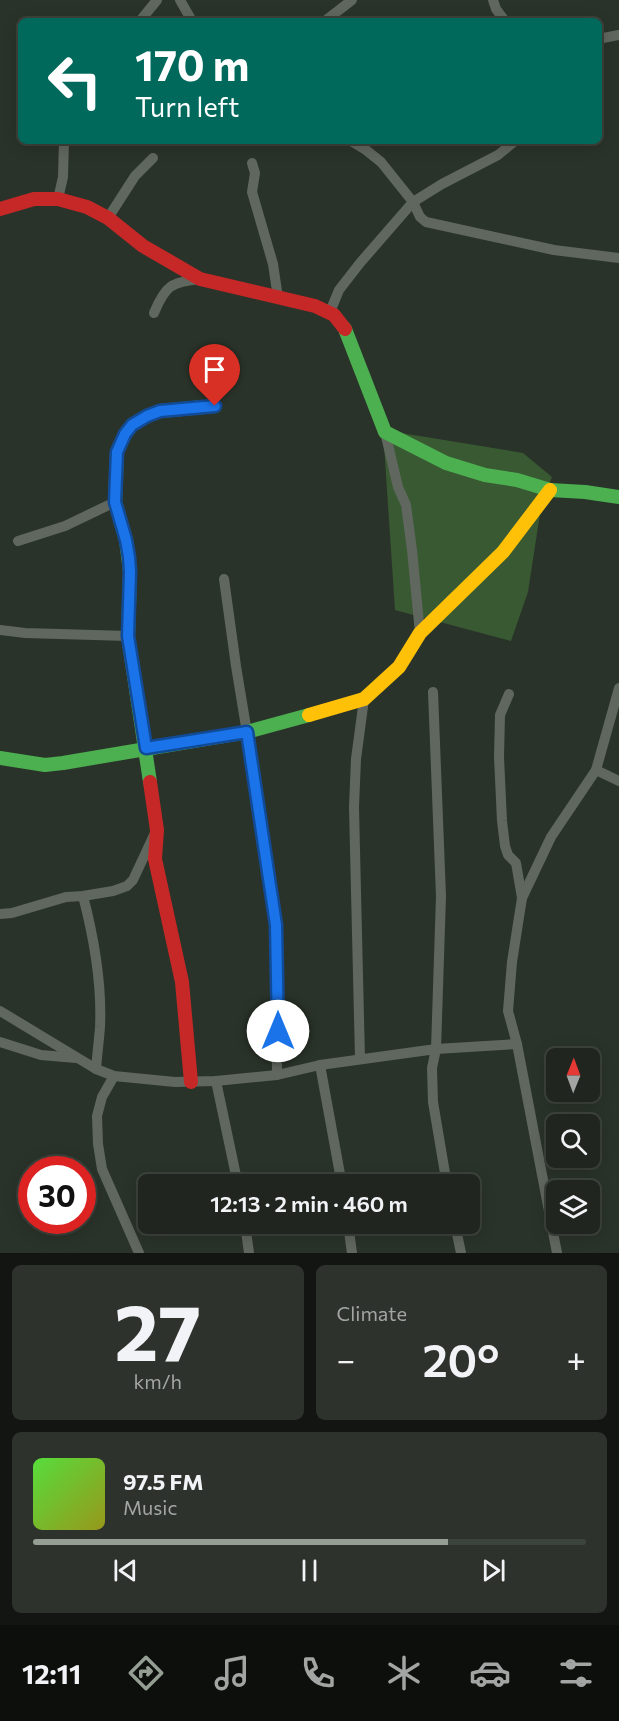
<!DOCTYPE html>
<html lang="en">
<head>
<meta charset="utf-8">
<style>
	:root { --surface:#20261f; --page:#2d322c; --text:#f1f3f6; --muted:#a2a5a4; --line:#3d433d; --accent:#959e93 }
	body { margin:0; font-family:Commissioner,sans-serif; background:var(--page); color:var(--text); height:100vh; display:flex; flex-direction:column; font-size:22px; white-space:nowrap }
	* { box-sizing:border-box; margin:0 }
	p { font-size:20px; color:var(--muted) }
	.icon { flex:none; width:33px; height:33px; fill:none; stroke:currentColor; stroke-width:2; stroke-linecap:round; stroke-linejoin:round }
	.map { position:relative; height:1253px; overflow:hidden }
	.side { display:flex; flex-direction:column; gap:12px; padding:12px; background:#121511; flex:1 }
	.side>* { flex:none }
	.guide { position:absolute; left:18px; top:18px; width:584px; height:126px; border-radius:9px; box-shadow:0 3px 15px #0003,0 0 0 2px var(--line); background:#00695c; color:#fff; overflow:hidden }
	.needle { width:39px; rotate:1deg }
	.fabs { position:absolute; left:546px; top:1048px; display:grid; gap:12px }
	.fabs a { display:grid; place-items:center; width:54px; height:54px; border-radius:9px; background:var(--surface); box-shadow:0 3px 15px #0003,0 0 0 2px var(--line); font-size:30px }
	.speed { position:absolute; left:18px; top:1156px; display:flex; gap:12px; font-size:30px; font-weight:700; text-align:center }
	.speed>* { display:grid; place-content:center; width:78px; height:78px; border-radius:50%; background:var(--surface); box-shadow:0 3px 15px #0003,0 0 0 2px var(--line); line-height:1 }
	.speed .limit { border:9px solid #d22; background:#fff; color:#111 }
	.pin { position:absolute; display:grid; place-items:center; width:51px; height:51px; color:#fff; margin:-62px -26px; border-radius:50% 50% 50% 0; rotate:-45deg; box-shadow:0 0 6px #0007 }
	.pin .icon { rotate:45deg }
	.me { position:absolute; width:66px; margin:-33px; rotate:0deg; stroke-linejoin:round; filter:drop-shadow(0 0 4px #0008) }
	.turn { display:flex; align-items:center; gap:21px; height:126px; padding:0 18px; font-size:27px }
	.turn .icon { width:78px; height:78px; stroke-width:2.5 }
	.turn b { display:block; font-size:42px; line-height:51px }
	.big { font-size:45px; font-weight:600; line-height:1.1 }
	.side .widget { flex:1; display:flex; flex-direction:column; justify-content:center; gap:9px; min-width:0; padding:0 21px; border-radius:9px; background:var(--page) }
	.side .dial { align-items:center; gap:0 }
	.dial b { font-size:78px; line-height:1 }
	.song { display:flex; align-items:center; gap:18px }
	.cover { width:72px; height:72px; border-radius:9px; background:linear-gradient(135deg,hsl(110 70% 55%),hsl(60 70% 35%)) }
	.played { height:6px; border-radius:3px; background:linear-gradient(90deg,var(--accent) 75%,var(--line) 75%) }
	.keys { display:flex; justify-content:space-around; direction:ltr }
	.heat { display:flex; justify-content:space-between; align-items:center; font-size:33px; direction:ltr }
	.side .tiles { flex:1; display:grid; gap:12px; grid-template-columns:1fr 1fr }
	.widget:last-child { grid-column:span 2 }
	.trip { position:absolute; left:138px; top:1174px; width:342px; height:60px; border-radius:9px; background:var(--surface); box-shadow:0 3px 15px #0003,0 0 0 2px var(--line); font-weight:600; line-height:60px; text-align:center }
	.tabs { display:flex; height:96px; justify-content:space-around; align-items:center; background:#0d0f0c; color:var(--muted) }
	.tabs .icon { width:42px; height:42px }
	.tabs .on { color:var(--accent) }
	.tabs b { font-size:27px; color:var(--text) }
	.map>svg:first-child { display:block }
	.green { fill:#385932 }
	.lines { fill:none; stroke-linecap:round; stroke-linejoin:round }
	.street { stroke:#60675e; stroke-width:10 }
	.fast { stroke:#4caf50; stroke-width:14 }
	.slow { stroke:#ffc107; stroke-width:14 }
	.jam { stroke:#c62828; stroke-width:14 }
	.route-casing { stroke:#114b97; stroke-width:15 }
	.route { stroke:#1a73e8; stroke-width:10 }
</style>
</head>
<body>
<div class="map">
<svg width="619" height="1253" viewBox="0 0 619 1253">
	<rect width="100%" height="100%" fill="#2a3329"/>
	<polygon class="green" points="383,430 523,453 552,477 542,501 528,592 511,641 395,610"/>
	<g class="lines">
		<g class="street">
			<polyline points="180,0 192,21"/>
			<polyline points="493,0 496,9 505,21"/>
			<polyline points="140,21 157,0"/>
			<polyline points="325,21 352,0"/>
			<polyline points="598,39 619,35"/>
			<polyline points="351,141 366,150 381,162 413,202 420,217 426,222 554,250 619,258"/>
			<polyline points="252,163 255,173 252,192 273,264 278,298"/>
			<polyline points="58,199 63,177 64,141"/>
			<polyline points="108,218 135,176 153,158"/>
			<polyline points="330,312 339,290 360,263 413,202 442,184 498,155 515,141"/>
			<path d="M154,313C165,286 171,282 200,279"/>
			<polyline points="385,432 398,487 406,505 412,550 420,633"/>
			<polyline points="18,541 65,526 115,502"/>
			<polyline points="224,579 236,666 267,854 276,925 277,1075"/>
			<polyline points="0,630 25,633 128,636"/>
			<polyline points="433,692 441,896 436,1049 432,1068 433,1102 447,1185"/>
			<polyline points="509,694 500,715 499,757 502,821 505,846 508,855 516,863 522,898"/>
			<polyline points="596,770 619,781"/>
			<path d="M83,896C94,938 102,984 100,1027C99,1041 97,1055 96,1069"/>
			<polyline points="0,914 12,913 66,897 83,896 113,891 127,886 133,880 154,835"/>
			<polyline points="0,1011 96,1069 114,1076 175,1082 216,1081 277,1075 320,1065 436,1049 517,1044"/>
			<polyline points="0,1042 41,1055 76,1058"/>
			<polyline points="360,1059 354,807 356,759 364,699"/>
			<polyline points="320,1065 342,1185"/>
			<polyline points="114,1076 102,1097 97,1116 98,1144 102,1169 139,1253"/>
			<polyline points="216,1081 238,1185"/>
			<polyline points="245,1224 249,1253"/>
			<polyline points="348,1224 352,1253"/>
			<polyline points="455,1224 461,1253"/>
			<polyline points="557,1253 517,1044 508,1011 512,962 522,898 551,837 596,770 619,688"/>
		</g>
		<g class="fast">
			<polyline points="345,329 385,432 446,463 485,475 517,480 550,490 585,492 619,497"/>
			<polyline points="0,758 45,765 63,763 247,732 309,715"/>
			<polyline points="150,782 128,636 130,572 126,540 115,502 117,452 125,434 132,425 147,416 160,411 215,406"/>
		</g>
		<polyline class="slow" points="309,715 364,699 399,667 420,633 503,552 550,490"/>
		<g class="jam">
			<polyline points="0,209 34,199 58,199 87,207 108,218 143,246 200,279 315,306 334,315 345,329"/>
			<polyline points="150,782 157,830 155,859 182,982 191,1082"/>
		</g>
	</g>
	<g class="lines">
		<g class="route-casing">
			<polyline id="route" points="215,406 160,411 147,416 132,425 125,434 117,452 115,502 126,540 129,557 130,572 128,636 146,748 247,732 276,925 278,1031"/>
		</g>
		<use href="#route" class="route"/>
	</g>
</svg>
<div class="fabs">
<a><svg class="needle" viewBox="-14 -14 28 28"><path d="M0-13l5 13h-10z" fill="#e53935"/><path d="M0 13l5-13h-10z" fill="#a2a5a4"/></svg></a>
<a><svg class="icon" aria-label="search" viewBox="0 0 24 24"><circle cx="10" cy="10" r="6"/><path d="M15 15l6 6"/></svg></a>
<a><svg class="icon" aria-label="layers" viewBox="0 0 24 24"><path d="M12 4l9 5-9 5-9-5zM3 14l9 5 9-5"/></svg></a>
</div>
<div class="speed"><div class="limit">30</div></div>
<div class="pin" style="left:215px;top:406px;background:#d93025"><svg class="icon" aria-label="arrive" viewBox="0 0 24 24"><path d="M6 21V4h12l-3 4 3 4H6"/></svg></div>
<svg class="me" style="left:278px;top:1031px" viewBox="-20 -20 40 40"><circle r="19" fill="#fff"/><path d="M0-13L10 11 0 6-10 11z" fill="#1a73e8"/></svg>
<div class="trip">12:13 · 2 min · 460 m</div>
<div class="guide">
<div class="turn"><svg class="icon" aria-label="left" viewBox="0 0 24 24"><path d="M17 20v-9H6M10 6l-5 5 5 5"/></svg><div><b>170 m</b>Turn left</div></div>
</div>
</div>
<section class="side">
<div class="tiles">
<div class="widget dial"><b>27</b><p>km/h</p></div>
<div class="widget"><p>Climate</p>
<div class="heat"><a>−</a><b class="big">20°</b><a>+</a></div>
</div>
<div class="widget">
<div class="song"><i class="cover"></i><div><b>97.5 FM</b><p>Music</p></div></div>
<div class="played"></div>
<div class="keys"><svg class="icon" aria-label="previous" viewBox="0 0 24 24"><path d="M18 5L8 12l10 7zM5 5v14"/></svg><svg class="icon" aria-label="pause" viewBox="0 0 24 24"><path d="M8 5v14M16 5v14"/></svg><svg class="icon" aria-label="next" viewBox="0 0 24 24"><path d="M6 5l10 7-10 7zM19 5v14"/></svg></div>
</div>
</div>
</section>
<nav class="tabs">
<b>12:11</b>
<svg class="icon on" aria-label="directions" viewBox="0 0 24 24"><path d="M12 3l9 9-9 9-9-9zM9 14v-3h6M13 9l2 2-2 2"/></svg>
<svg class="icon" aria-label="music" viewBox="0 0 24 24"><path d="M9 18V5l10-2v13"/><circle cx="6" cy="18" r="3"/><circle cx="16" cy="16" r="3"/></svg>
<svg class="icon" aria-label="phone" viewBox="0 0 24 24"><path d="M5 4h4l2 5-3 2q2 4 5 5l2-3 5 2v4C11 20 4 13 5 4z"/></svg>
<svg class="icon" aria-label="climate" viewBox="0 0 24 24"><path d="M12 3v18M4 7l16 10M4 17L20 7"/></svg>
<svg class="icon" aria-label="car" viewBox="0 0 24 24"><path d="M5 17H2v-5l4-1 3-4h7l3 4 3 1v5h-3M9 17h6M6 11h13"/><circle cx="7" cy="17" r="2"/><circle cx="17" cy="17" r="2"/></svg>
<svg class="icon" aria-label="filters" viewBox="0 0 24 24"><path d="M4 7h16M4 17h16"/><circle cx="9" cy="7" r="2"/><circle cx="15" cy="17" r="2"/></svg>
</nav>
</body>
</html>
